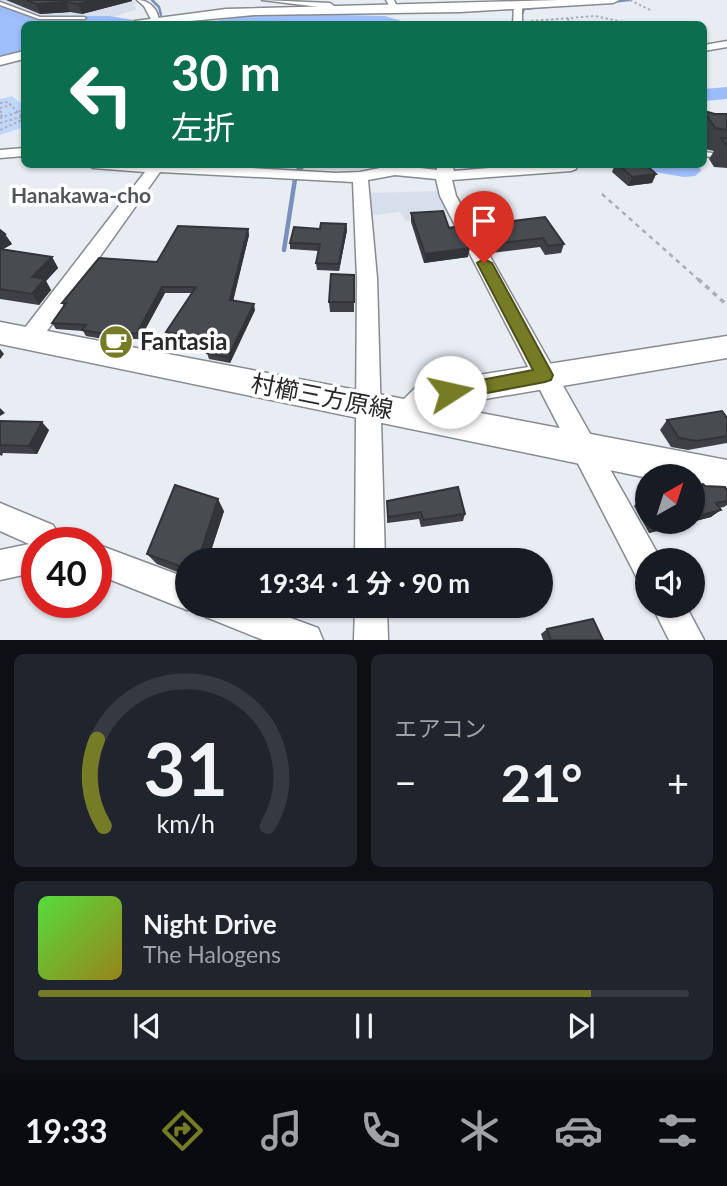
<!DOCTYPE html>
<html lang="ja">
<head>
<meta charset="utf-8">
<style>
	:root { --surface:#171b24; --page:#20242c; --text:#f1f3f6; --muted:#9ea1a6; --line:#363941; --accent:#767b25 }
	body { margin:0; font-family:Lato,"Noto Sans JP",sans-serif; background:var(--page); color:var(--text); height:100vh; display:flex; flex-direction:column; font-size:26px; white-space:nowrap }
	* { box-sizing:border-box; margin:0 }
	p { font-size:23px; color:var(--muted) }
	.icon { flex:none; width:38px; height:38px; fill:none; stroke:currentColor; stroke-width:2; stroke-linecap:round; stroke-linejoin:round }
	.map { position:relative; height:640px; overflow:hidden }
	.drawer { display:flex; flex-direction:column; gap:14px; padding:14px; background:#0d0f14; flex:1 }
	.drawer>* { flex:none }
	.guide { position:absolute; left:21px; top:21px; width:686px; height:147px; border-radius:10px; box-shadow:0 2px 5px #0004; background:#0b6e4f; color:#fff; overflow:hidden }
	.needle { width:46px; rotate:39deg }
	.buttons { position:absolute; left:635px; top:464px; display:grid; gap:14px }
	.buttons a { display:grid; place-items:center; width:70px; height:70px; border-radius:50%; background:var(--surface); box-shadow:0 2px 5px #0004; font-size:35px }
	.speed { position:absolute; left:21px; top:527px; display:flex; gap:14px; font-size:35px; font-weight:700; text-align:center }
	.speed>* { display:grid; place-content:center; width:91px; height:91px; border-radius:50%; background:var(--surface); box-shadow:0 2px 5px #0004; line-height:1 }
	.speed .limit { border:10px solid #d22; background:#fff; color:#111 }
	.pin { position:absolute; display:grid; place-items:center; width:60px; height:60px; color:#fff; margin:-72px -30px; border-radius:50% 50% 50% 0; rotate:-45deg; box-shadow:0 0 7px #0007 }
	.pin .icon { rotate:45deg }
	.me { position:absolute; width:77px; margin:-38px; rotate:80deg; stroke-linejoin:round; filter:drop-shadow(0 0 5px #0008) }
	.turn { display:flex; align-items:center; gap:24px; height:147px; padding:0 35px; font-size:32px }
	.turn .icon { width:91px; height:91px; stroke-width:2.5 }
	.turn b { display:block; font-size:49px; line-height:60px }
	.big { font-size:52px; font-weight:700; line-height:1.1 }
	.drawer .tile { flex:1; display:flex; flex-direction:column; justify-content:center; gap:10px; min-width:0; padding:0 24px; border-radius:10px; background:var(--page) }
	.drawer .dial { align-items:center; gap:0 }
	.dial svg { height:182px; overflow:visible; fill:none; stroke:var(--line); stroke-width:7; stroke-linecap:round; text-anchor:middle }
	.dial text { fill:var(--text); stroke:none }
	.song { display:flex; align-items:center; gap:21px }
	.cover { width:84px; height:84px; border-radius:10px; background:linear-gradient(135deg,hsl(110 70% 55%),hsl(50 70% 35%)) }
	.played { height:7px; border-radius:4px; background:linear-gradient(90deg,var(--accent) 85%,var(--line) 85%) }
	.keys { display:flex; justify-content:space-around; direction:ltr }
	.heat { display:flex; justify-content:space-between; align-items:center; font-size:38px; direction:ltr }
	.drawer .tiles { flex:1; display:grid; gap:14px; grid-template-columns:1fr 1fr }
	.tile:last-child { grid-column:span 2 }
	.trip { position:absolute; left:175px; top:548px; width:378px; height:70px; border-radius:35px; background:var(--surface); box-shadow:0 2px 5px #0004; font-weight:700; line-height:70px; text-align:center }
	.tabs { display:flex; height:112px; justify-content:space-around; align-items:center; background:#090b0e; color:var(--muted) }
	.tabs .icon { width:49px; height:49px }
	.tabs .on { color:var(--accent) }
	.tabs b { font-size:32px; color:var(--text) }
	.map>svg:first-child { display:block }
	.built { fill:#d8dfec }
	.green { fill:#c2d7fe }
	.forest { fill:#9ebffc }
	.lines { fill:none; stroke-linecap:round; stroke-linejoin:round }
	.stream-far1 { stroke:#7890bb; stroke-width:2.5 }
	.stream { stroke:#7890bb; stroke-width:4.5 }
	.river { fill:#9bbcf9; fill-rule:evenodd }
	.lane-casing { stroke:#878a90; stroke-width:3 }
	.street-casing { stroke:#878a90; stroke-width:3 }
	.secondary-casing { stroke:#878a90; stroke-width:3 }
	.path-far2 { stroke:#abaeb3; stroke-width:2; stroke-dasharray:2.5 2.5; stroke-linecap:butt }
	.path-far1 { stroke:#abaeb3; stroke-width:2.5; stroke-dasharray:4.5 4.5; stroke-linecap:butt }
	.path { stroke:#abaeb3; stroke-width:3.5; stroke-dasharray:5 5; stroke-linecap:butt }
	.lane { fill:#fff; fill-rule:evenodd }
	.street { fill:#fff; fill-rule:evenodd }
	.secondary { fill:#fff; fill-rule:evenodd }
	.wall { fill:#3e4045 }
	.shaded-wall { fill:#323438 }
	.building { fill:#484b50; stroke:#323438; stroke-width:2 }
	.route { fill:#767b25; stroke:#4d5018; stroke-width:2 }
	.labels { text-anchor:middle; stroke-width:7; stroke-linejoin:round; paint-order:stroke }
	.far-neighbourhood-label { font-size:21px; font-weight:bold; fill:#515459; stroke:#fff }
	.poi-label { font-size:24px; font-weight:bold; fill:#28292b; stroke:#fff; text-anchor:start }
	.street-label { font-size:24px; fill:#28292b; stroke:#fff }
</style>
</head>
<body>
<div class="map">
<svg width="727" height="640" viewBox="0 0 727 640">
	<rect width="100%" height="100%" fill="#e8ecf3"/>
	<g class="built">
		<polygon points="0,0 131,0 137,3 134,4 136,10 111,17 65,19 34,16"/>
		<polygon points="440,191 454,218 406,221 400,212 368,216 367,193"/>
	</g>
	<polygon class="green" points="12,96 24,106 24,127 0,135 0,99"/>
	<g class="forest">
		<polygon points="0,10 29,21 66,24 24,24 24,51 0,58"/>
		<polygon points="262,13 385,16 408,23 204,23"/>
		<polygon points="612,165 699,165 701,171 695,176 684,177"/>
	</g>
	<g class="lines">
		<g class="stream-far1">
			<polyline points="152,0 159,7 161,15"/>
			<polyline points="611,2 629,0"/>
			<polyline points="522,14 524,9 553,6"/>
		</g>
		<g class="stream">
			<polyline points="295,173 305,164"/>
			<polyline points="284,250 295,179"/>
		</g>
		<g class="river">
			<polygon points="0,4 31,16 109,16 140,21 143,24 31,24 0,14"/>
			<polygon points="727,87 727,99 704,101 704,89"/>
		</g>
		<g class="lane-casing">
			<g id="lane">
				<polygon points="0,2 40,17 84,17 86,18 84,19 39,19 0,5"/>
				<polygon points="704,152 727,155 727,159 704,156"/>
			</g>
		</g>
		<g class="street-casing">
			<g id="street">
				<path d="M137,0C150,0 159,10 159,23H153L144,6Z"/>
				<polygon points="262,0 330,3 340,10 335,13 328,8"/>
				<polygon points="386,0 394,0 399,12 393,12"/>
				<polygon points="518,2 522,5 522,24 513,24 514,5"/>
				<polygon points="727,41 727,47 704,51 704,45"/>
				<polygon points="24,148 24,156 0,158 0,150"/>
				<polygon points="86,164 181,164 336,173 360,172 395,165 437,170 437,164 452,164 454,171 535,164 577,164 576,169 571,171 452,180 456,196 659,556 660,560 648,560 648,582 637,578 440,196 436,179 395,175 368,180 377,278 385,560 355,560 357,278 353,182 160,172 37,345 29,347 21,345 18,339 21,333 145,172 93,168"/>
				<polygon points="0,503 53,525 63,542 37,542 37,572 0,580 0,550 29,544 0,531"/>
				<polygon points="96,544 187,578 187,606 197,606 187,610 96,574"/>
				<polygon points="201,606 258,606 318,628 323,640 263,640 206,617"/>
				<polygon points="355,606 387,606 388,640 354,640"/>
				<polygon points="652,606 686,606 704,640 669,640"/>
			</g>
		</g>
		<g class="secondary-casing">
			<g id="secondary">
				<polygon points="559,0 619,0 613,3 460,12 254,15 158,24 134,24 135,21 226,9"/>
				<polygon points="24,51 24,59 0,65 0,57"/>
				<polygon points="0,322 404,399 416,387 427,383 727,336 727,358 444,406 727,460 727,494 693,487 693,476 648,478 0,344"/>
			</g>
		</g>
		<g class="path-far2">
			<polyline points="630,0 650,10"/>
			<polyline points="567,19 578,24"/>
			<polyline points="531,21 595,16 632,24"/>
			<polyline points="0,103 8,102 24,119 0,130"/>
			<polyline points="0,108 11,105"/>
			<polyline points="0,111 3,114 0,117"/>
			<polyline points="0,118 24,110"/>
			<polyline points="0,123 24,116"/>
		</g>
		<polyline class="path-far1" points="602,194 700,281"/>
		<polyline class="path" points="698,279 727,305"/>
		<use href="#lane" class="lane"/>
		<use href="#street" class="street"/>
		<use href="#secondary" class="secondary"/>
	</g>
	<g class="wall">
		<polygon points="6,0 132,0 132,1 82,14 70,12 40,14"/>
		<polygon points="704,111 715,114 727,114 727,168 714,167 709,159 714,151 704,149"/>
		<polygon points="457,164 488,164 488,165 459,168"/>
		<polygon points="615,164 645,164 656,174 652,183 628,186 612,172"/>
		<polygon points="479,208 504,222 564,244 561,253 545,255 540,247 491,253 480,233 482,224 478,217"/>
		<polygon points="411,213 449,228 468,257 424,263 411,222"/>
		<polygon points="346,224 347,230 339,271 317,270 316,263 318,251 290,249 290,243 320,229"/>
		<polygon points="248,229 249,235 233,300 255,310 230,363 209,359 207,353 209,350 188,346 186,342 169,338 166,332 192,293 165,293 140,339 122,339 120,342 86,336 83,331 56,329 52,323 64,306 62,303"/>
		<polygon points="0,230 12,244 3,249 52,257 58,268 46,281 51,290 39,305 0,299"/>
		<polygon points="354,275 354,312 330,312 329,302"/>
		<polygon points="727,418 727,443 688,450 671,447 660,430 667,420"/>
		<polygon points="0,421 49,430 37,454 3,453 2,456 0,455"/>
		<polygon points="705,486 727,490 727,505 724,507 719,508 711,517 649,533 634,506 641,498 648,497 648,522 693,522"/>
		<polygon points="387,501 465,514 463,521 421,527 419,519 387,523"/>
		<polygon points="224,511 208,560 187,560 187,576 157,564 147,554"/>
		<polygon points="547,629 603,640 543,640 541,634"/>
	</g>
	<g class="shaded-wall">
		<polygon points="94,0 132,0 132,1 82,14 78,4"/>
		<polygon points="66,2 70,12 40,14 36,4"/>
		<polygon points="656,174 652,183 628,186 632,177"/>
		<polygon points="346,224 347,230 339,271 339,264"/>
		<polygon points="248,229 249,235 232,306 230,300"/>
		<polygon points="5,234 12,244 0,251 0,236"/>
		<polygon points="470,248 468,257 424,263 425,254"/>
		<polygon points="52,257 58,268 46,281 51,290 39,305 32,294 32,277"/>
		<polygon points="162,287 165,293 140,339 137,333"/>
		<polygon points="254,304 255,310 230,363 228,357"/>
		<polygon points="119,334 122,339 120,342 117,336"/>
		<polygon points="0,349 4,354 0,359"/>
		<polygon points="0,408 5,413 0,416"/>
		<polygon points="42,422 49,430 37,454 29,446"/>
		<polygon points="218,499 224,511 208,560 198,560"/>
		<polygon points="721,510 711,517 649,533 657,526 673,522 693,522 693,517"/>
	</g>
	<g class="building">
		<polygon points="26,0 94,0 78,4 66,2 36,4"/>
		<polygon points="704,111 715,114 727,114 727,130 715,128"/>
		<polygon points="721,138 727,138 727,145 726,145"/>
		<polygon points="618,164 645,164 656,174 632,177"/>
		<polygon points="494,207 504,222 545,217 564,244 548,246 543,238 493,244 482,224 488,223 479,208"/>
		<polygon points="443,211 449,228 459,226 470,248 425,254 411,213"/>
		<polygon points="321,223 346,224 339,264 316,263 320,244 290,243 294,227 320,229"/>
		<polygon points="178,226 248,229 230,300 254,304 228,357 207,353 212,345 186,340 188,336 166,332 196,287 162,287 137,333 119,334 117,336 82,330 86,325 52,323 66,303 62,303 99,258 157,262"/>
		<polygon points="0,230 5,234 0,236"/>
		<polygon points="0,249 52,257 32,277 45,279 32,294 0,289"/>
		<polygon points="331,274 354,275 354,302 329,302"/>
		<polygon points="722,411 727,418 727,436 697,441 679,438 667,420"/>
		<polygon points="0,421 42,422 29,446 0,445"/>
		<polygon points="703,484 705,486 725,487 727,490 727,501 716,503 721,510 693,517 693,486"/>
		<polygon points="175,485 218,499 198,560 187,560 187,569 147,554"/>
		<polygon points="458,487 465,514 423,520 421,512 388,517 387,501"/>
		<polygon points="648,497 648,509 641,498"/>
		<polygon points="654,522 673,522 657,526"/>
		<polygon points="593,619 603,640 551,640 547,629"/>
	</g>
	<polygon class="route" points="484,259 492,263 553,375 551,380 545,382 450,400 444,397 441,392 444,387 533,370 477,263"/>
	<defs>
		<g id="cafe-disc" transform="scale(1.75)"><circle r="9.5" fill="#767b25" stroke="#fff"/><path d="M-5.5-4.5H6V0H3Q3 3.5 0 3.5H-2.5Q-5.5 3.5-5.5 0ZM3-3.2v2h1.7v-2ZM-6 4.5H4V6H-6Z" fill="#fff"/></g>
	</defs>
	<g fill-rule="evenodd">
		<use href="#cafe-disc" x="116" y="342"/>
	</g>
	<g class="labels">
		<g class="far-neighbourhood-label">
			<text x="81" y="203">Hanakawa-cho</text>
		</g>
		<g class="poi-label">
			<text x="140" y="350">Fantasia</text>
		</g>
		<g class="street-label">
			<text transform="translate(322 397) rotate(11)" y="8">村櫛三方原線</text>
		</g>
	</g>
</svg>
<div class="buttons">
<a><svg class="needle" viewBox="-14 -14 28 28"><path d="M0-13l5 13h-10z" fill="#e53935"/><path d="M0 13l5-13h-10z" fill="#9ea1a6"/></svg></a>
<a><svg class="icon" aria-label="sound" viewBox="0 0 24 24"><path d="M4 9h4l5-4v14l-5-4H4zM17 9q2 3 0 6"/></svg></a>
</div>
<div class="speed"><div class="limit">40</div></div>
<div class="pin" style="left:484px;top:263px;background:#d93025"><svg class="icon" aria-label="arrive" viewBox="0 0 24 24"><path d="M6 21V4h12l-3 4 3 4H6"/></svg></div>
<svg class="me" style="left:450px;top:392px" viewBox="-20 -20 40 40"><circle r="19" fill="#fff"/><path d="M0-13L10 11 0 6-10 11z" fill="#767b25"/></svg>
<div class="trip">19:34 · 1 分 · 90 m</div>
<div class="guide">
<div class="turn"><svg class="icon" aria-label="left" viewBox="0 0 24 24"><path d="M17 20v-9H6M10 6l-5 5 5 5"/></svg><div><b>30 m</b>左折</div></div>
</div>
</div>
<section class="drawer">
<div class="tiles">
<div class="tile dial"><svg viewBox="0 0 100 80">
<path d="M14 69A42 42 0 1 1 86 69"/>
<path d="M14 69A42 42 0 0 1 11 31" stroke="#767b25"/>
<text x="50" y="56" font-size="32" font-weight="700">31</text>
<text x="50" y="72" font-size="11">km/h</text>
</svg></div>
<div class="tile"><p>エアコン</p>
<div class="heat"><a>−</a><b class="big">21°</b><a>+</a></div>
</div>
<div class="tile">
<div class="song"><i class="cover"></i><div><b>Night Drive</b><p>The Halogens</p></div></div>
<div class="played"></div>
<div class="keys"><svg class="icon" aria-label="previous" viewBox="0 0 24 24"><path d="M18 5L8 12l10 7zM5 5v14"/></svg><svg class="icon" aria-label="pause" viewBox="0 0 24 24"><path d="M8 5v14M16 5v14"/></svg><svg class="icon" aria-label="next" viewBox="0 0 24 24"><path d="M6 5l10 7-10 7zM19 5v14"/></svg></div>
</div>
</div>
</section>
<nav class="tabs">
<b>19:33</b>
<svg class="icon on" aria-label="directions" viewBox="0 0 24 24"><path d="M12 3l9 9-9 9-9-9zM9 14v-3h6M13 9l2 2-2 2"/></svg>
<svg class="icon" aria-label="music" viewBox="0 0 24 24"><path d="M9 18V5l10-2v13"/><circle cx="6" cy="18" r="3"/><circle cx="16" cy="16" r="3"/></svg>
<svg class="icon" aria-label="phone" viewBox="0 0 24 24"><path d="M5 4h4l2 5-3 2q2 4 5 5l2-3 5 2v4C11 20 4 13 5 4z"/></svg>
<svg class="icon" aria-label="climate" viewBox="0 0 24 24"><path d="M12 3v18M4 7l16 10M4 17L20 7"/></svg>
<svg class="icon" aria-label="car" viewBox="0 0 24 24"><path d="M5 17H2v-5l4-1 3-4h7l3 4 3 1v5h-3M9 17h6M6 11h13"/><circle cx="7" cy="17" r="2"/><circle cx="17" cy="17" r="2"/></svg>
<svg class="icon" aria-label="filters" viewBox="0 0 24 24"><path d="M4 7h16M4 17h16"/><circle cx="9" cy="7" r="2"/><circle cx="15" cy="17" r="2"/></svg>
</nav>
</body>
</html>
